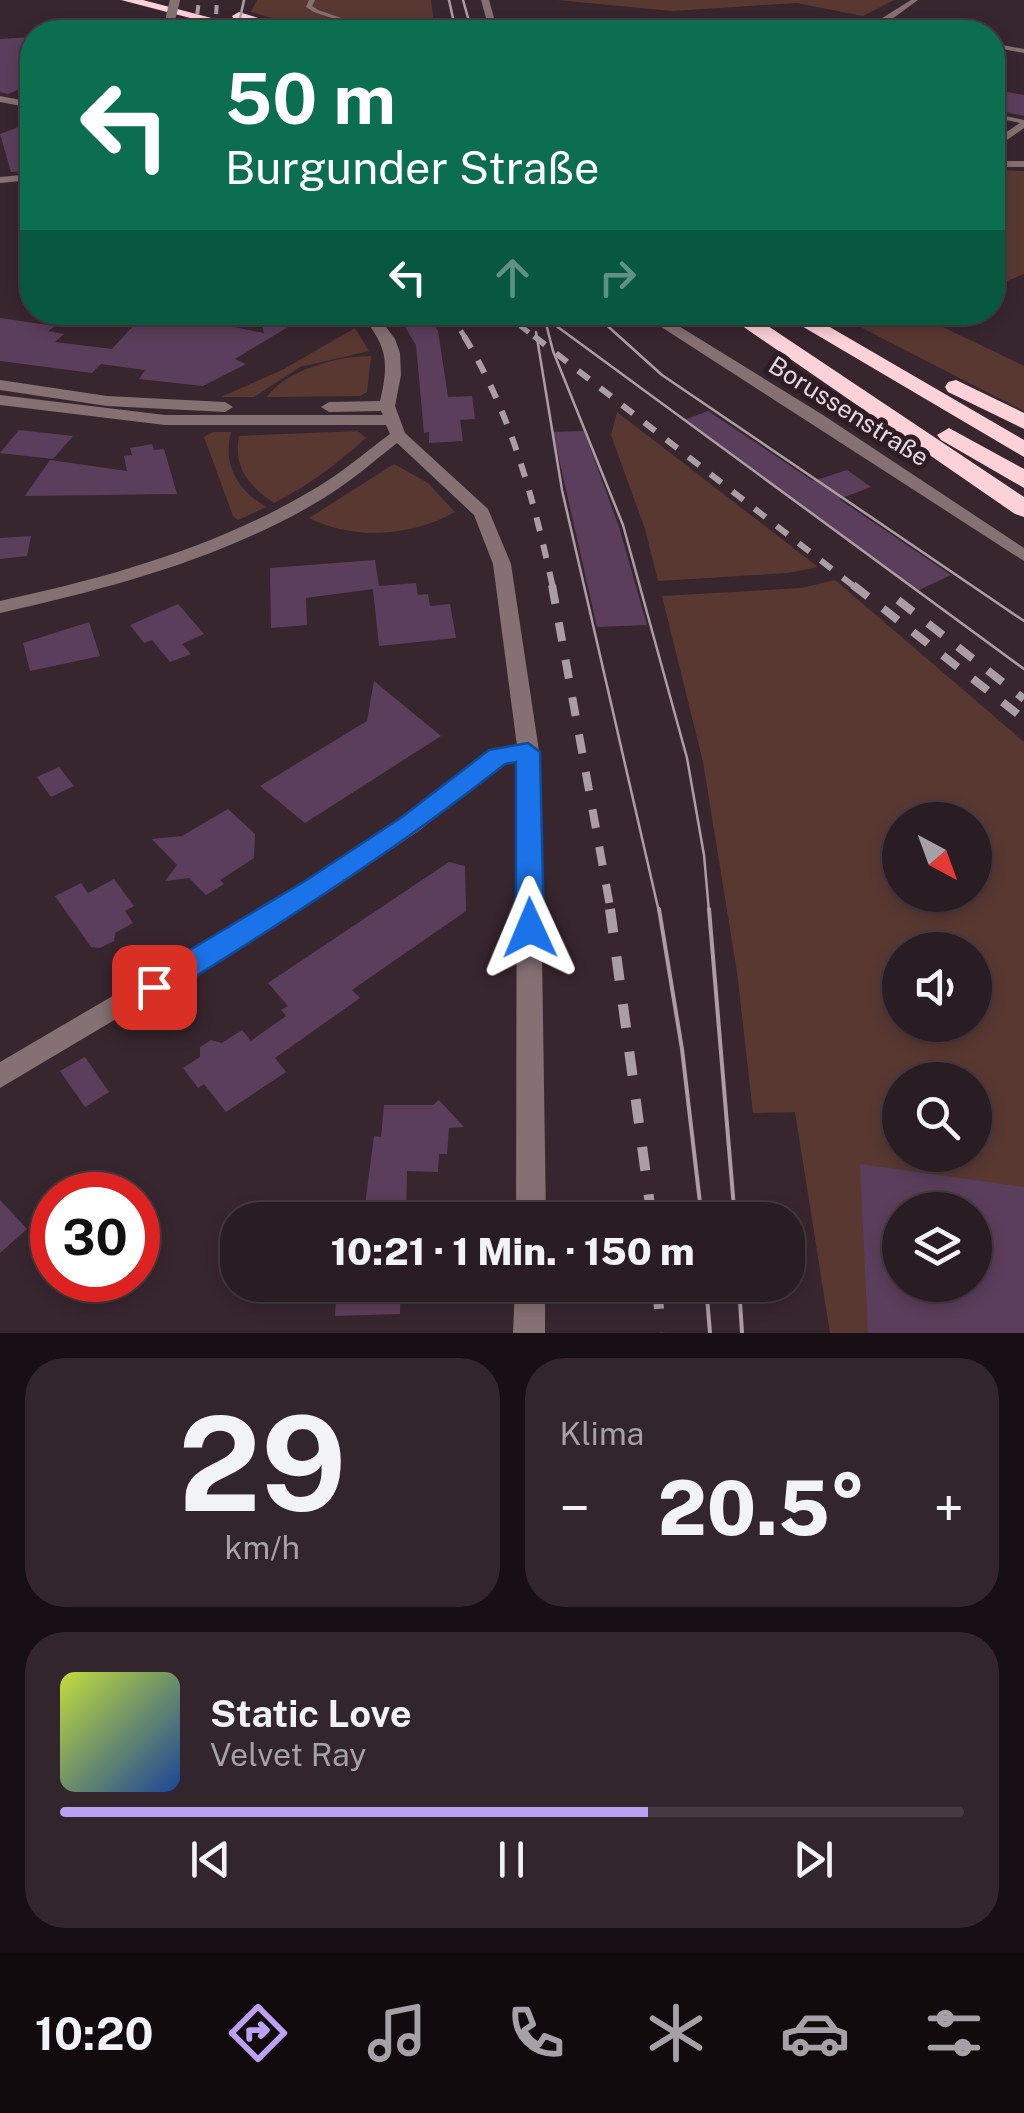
<!DOCTYPE html>
<html lang="de">
<head>
<meta charset="utf-8">
<style>
	:root { --surface:#2a1c23; --page:#32252b; --text:#f1f3f6; --muted:#a5a1a6; --line:#463a41; --accent:#bca0f2 }
	body { margin:0; font-family:"Public Sans",sans-serif; background:var(--page); color:var(--text); height:100vh; display:flex; flex-direction:column; font-size:38px; white-space:nowrap }
	* { box-sizing:border-box; margin:0 }
	p { font-size:32px; color:var(--muted) }
	.icon { flex:none; width:55px; height:55px; fill:none; stroke:currentColor; stroke-width:2; stroke-linecap:round; stroke-linejoin:round }
	.map { position:relative; height:1333px; overflow:hidden }
	.side { display:flex; flex-direction:column; gap:25px; padding:25px; background:#170f13; flex:1 }
	.side>* { flex:none }
	.top-card { position:absolute; left:20px; top:20px; width:985px; height:305px; border-radius:40px; box-shadow:0 5px 15px #0003,0 0 0 2px var(--line); background:#0b6e4f; color:#fff; overflow:hidden }
	.needle { width:65px; rotate:139deg }
	.buttons { position:absolute; left:882px; top:802px; display:grid; gap:20px }
	.buttons a { display:grid; place-items:center; width:110px; height:110px; border-radius:50%; background:var(--surface); box-shadow:0 5px 15px #0003,0 0 0 2px var(--line); font-size:50px }
	.speed { position:absolute; left:30px; top:1172px; display:flex; gap:20px; font-size:50px; font-weight:700; text-align:center }
	.speed>* { display:grid; place-content:center; width:130px; height:130px; border-radius:50%; background:var(--surface); box-shadow:0 5px 15px #0003,0 0 0 2px var(--line); line-height:1 }
	.speed .limit { border:15px solid #d22; background:#fff; color:#111 }
	.pin { position:absolute; display:grid; place-items:center; width:85px; height:85px; color:#fff; margin:-42px; border-radius:20px; box-shadow:0 5px 15px #0006 }
	.me { position:absolute; width:110px; margin:-55px; rotate:359deg; stroke-linejoin:round; filter:drop-shadow(0 0 8px #0008) }
	.turn { display:flex; align-items:center; gap:35px; height:210px; padding:0 40px; font-size:45px }
	.turn .icon { width:130px; height:130px; stroke-width:2.5 }
	.turn b { display:block; font-size:70px; line-height:85px }
	.lanes { display:flex; align-items:center; height:95px; padding:0 40px; background:#0003; justify-content:center; gap:50px; direction:ltr }
	.lanes .off { opacity:.35 }
	.big { font-size:75px; font-weight:800; line-height:1.1 }
	.side .card { flex:1; display:flex; flex-direction:column; justify-content:center; gap:15px; min-width:0; padding:0 35px; border-radius:40px; background:var(--page) }
	.side .dial { align-items:center; gap:0 }
	.dial b { font-size:130px; line-height:1 }
	.song { display:flex; align-items:center; gap:30px }
	.cover { width:120px; height:120px; border-radius:15px; background:linear-gradient(135deg,hsl(70 70% 55%),hsl(220 70% 35%)) }
	.played { height:10px; border-radius:5px; background:linear-gradient(90deg,var(--accent) 65%,var(--line) 65%) }
	.keys { display:flex; justify-content:space-around; direction:ltr }
	.heat { display:flex; justify-content:space-between; align-items:center; font-size:55px; direction:ltr }
	.side .tiles { flex:1; display:grid; gap:25px; grid-template-columns:1fr 1fr }
	.card:last-child { grid-column:span 2 }
	.trip { position:absolute; left:220px; top:1202px; width:585px; height:100px; border-radius:40px; background:var(--surface); box-shadow:0 5px 15px #0003,0 0 0 2px var(--line); font-weight:800; line-height:100px; text-align:center }
	.tab-bar { display:flex; height:160px; justify-content:space-around; align-items:center; background:#110b0e; color:var(--muted) }
	.tab-bar .icon { width:70px; height:70px }
	.tab-bar .current { color:var(--accent) }
	.tab-bar b { font-size:45px; color:var(--text) }
	.map>svg:first-child { display:block }
	.green { fill:#593832; fill-rule:evenodd }
	.building { fill:#5b3e5b; fill-rule:evenodd }
	.lines { fill:none; stroke-linecap:round; stroke-linejoin:round }
	.service { fill:#857073; fill-rule:evenodd }
	.minor { fill:#857073; fill-rule:evenodd }
	.motorway { fill:#fcd1d7; fill-rule:evenodd }
	.tram-far1 { stroke:#ab9da4; stroke-width:2.5 }
	.tram { stroke:#ab9da4; stroke-width:4 }
	.rail-far4 { stroke:#ab9da4; stroke-width:4; stroke-dasharray:9 9; stroke-linecap:butt }
	.rail-far3 { stroke:#ab9da4; stroke-width:5; stroke-dasharray:11 11; stroke-linecap:butt }
	.rail-far2 { stroke:#ab9da4; stroke-width:6; stroke-dasharray:14 14; stroke-linecap:butt }
	.rail-far1 { stroke:#ab9da4; stroke-width:8; stroke-dasharray:19 19; stroke-linecap:butt }
	.rail { stroke:#ab9da4; stroke-width:10; stroke-dasharray:24 24; stroke-linecap:butt }
	.minor-bridge { stroke:#857073; stroke-width:10 }
	.route { fill:#1a73e8; stroke:#114b97; stroke-width:2.5 }
	.labels { text-anchor:middle; stroke-width:10; stroke-linejoin:round; paint-order:stroke }
	.far-street-label { font-size:25px; fill:#e5d8de; stroke:#2e1c25 }
</style>
</head>
<body>
<div class="map">
<svg width="1024" height="1333" viewBox="0 0 1024 1333">
	<rect width="100%" height="100%" fill="#38262f"/>
	<g class="green">
		<polygon points="257,0 431,0 435,32 321,32 251,12"/>
		<polygon points="557,0 894,0 863,16 797,3 672,11"/>
		<polygon points="993,170 1024,171 1024,274 993,287"/>
		<polygon points="833,313 926,313 920,316 1024,366 1024,411"/>
		<polygon points="355,328 369,351 300,367 254,397 221,397 282,370"/>
		<path d="M371,356L367,392L360,396L267,397C285,370 339,356 371,356Z"/>
		<polygon points="617,412 818,567 788,573 658,581 645,529 611,435"/>
		<path d="M358,431L366,438C337,464 309,485 274,503C249,486 233,468 239,436Z"/>
		<path d="M213,432H231C222,465 238,490 266,507L238,520L233,516L204,437Z"/>
		<path d="M394,464L428,483L455,512C412,536 355,541 309,518Z"/>
		<path d="M835,580L1024,742V1333H830L795,1112L753,1113L737,972L703,762L662,596L801,588ZM900,820H975V895H900ZM900,950H975V1025H900ZM900,1080H975V1155H900ZM900,1210H975V1285H900Z"/>
	</g>
	<g class="building">
		<polygon points="32,37 32,84 8,94 0,92 0,39"/>
		<polygon points="992,89 1024,95 1024,116 992,109"/>
		<polygon points="32,122 32,171 11,172 0,134"/>
		<polygon points="146,312 191,327 200,320 264,333 259,312 313,312 235,359 246,364 203,386 139,379 145,370 101,364 92,373 0,361 0,318 55,326 48,331 64,334 55,342 112,349"/>
		<polygon points="396,312 426,312 438,331 448,397 472,396 475,419 460,420 463,441 429,443 429,432 424,433 416,345"/>
		<polygon points="708,411 813,481 847,470 871,487 839,499 951,575 917,591 684,420"/>
		<polygon points="19,430 73,436 53,459 0,453"/>
		<polygon points="584,431 619,527 647,625 597,627 553,432"/>
		<polygon points="152,444 154,450 164,449 177,494 25,496 50,460 127,471 124,456 132,455 130,448"/>
		<polygon points="31,536 27,556 0,559 0,538"/>
		<polygon points="375,560 379,586 416,583 418,595 428,594 430,606 450,604 456,638 379,646 373,589 306,598 307,625 271,628 270,568"/>
		<polygon points="178,604 204,634 182,644 191,654 170,662 152,640 144,643 130,625"/>
		<polygon points="89,622 100,656 30,671 23,643"/>
		<polygon points="374,681 441,736 305,823 260,786 367,721"/>
		<polygon points="59,767 74,786 51,797 37,777"/>
		<polygon points="228,809 255,834 254,858 220,880 224,884 206,895 189,878 165,881 177,865 152,839 182,836"/>
		<polygon points="449,862 465,866 466,911 352,990 360,998 275,1058 286,1072 226,1112 204,1084 198,1088 183,1068 200,1057 200,1047 211,1040 222,1043 242,1030 251,1041 286,1016 281,1010 288,1006 268,983"/>
		<polygon points="114,879 134,906 125,911 133,923 115,933 114,941 100,948 91,947 55,896 81,883 88,893"/>
		<polygon points="85,1057 109,1092 85,1107 60,1071"/>
		<polygon points="439,1100 464,1127 449,1128 447,1154 439,1154 438,1172 407,1171 406,1220 363,1220 374,1136 381,1137 384,1105 433,1105"/>
		<path d="M860,1164L1024,1187V1333H868ZM900,1210H975V1285H900Z"/>
		<polygon points="0,1200 27,1229 0,1253"/>
		<polygon points="337,1285 401,1285 400,1314 335,1316"/>
	</g>
	<g class="lines">
		<g class="service">
			<polygon points="309,0 315,0 312,6 318,10 382,32 374,32 314,12 306,7"/>
			<polygon points="911,0 918,0 892,19 894,23 932,32 892,27 887,21 867,32 860,32"/>
			<polygon points="125,21 130,22 122,32 116,32"/>
			<polygon points="992,43 1024,49 1024,53 992,47"/>
			<polygon points="992,113 1024,120 1024,128 997,147 992,147 992,142 1020,123 992,117"/>
		</g>
		<g class="minor">
			<polygon points="481,0 489,0 498,32 490,32"/>
			<polygon points="171,13 175,16 171,32 163,32 167,16"/>
			<polygon points="0,96 32,102 32,108 0,102"/>
			<rect x="992" y="161" width="32" height="6"/>
			<polygon points="32,174 32,180 0,183 0,177"/>
			<path d="M360,312H375L395,339L400,353L401,375L395,406L405,433L488,509L511,564L539,751L546,1220H516L517,761L504,763L420,830L323,896L0,1088V1062L307,882L404,818L490,752L517,746L493,564L474,515L397,443C373,462 350,482 324,498C225,558 112,588 0,613V601C107,578 214,548 309,492C338,476 363,454 390,434L386,425H165L0,405V395L165,415H383L381,411L329,412L321,407L329,402L380,401C390,358 386,347 360,312Z"/>
			<polygon points="638,312 656,312 823,415 1024,548 1024,561"/>
			<polygon points="0,380 107,396 225,402 233,407 225,412 107,406 0,390"/>
			<polygon points="515,1285 545,1285 545,1333 513,1333"/>
		</g>
		<g class="motorway">
			<polygon points="121,0 143,0 265,32 244,32"/>
			<polygon points="239,12 294,29 296,32 277,32 234,19 232,16"/>
			<polygon points="722,312 747,312 1024,497 1024,517 1015,514"/>
			<polygon points="778,312 804,312 1024,440 1024,457"/>
			<polygon points="956,380 1024,413 1024,429 948,392 945,387 948,382"/>
			<polygon points="949,428 1024,469 1024,488 941,440 937,435"/>
		</g>
		<g class="tram-far1">
			<polyline points="449,0 456,32"/>
			<polyline points="463,0 472,32"/>
			<polyline points="237,32 244,0"/>
			<polyline points="543,312 553,351 623,525 687,758 704,855 709,912"/>
			<polyline points="592,312 662,375 1024,621"/>
			<polyline points="540,314 1024,669"/>
			<polyline points="536,332 562,490 659,912"/>
		</g>
		<g class="tram">
			<polyline points="659,909 682,1049 702,1220"/>
			<polyline points="709,909 735,1220"/>
			<polyline points="706,1285 710,1333"/>
			<polyline points="739,1285 742,1333"/>
		</g>
		<g class="rail-far4">
			<polyline points="195,32 199,0"/>
			<polyline points="215,32 217,0"/>
		</g>
		<g class="rail-far3">
			<polyline points="449,312 466,339"/>
			<polyline points="503,312 537,339"/>
		</g>
		<g class="rail-far2">
			<path d="M464,336C511,413 534,500 553,588"/>
			<polyline points="534,336 856,588"/>
		</g>
		<g class="rail-far1">
			<polyline points="552,585 611,912"/>
			<polyline points="853,585 1024,719"/>
			<polyline points="898,600 1024,699"/>
		</g>
		<g class="rail">
			<polyline points="610,909 652,1220"/>
			<polyline points="657,1285 661,1333"/>
		</g>
		<polyline class="minor-bridge" points="171,16 175,0"/>
	</g>
	<path class="route" d="M528,743L540,752L544,928L540,936L530,939L520,936L516,928V762L505,764C396,850 282,923 164,996L154,999L143,996L139,987L143,978L305,881L402,817L489,750Z"/>
	<g class="labels">
		<g class="far-street-label">
			<text transform="translate(849 411) rotate(32)" y="9">Borussenstraße</text>
		</g>
	</g>
</svg>
<div class="buttons">
<a><svg class="needle" viewBox="-14 -14 28 28"><path d="M0-13l5 13h-10z" fill="#e53935"/><path d="M0 13l5-13h-10z" fill="#a5a1a6"/></svg></a>
<a><svg class="icon" aria-label="sound" viewBox="0 0 24 24"><path d="M4 9h4l5-4v14l-5-4H4zM17 9q2 3 0 6"/></svg></a>
<a><svg class="icon" aria-label="search" viewBox="0 0 24 24"><circle cx="10" cy="10" r="6"/><path d="M15 15l6 6"/></svg></a>
<a><svg class="icon" aria-label="layers" viewBox="0 0 24 24"><path d="M12 4l9 5-9 5-9-5zM3 14l9 5 9-5"/></svg></a>
</div>
<div class="speed"><div class="limit">30</div></div>
<div class="pin" style="left:154px;top:987px;background:#d93025"><svg class="icon" aria-label="arrive" viewBox="0 0 24 24"><path d="M6 21V4h12l-3 4 3 4H6"/></svg></div>
<svg class="me" style="left:530px;top:928px" viewBox="-20 -20 40 40"><path d="M0-17L14 15 0 8-14 15z" fill="#1a73e8" stroke="#fff" stroke-width="4"/></svg>
<div class="trip">10:21 · 1 Min. · 150 m</div>
<div class="top-card">
<div class="turn"><svg class="icon" aria-label="left" viewBox="0 0 24 24"><path d="M17 20v-9H6M10 6l-5 5 5 5"/></svg><div><b>50 m</b>Burgunder Straße</div></div>
<div class="lanes"><svg class="icon" aria-label="left" viewBox="0 0 24 24"><path d="M17 20v-9H6M10 6l-5 5 5 5"/></svg><svg class="icon off" aria-label="ahead" viewBox="0 0 24 24"><path d="M12 20V5M6 11l6-6 6 6"/></svg><svg class="icon off" aria-label="right" viewBox="0 0 24 24"><path d="M7 20v-9h11M14 6l5 5-5 5"/></svg></div>
</div>
</div>
<section class="side">
<div class="tiles">
<div class="card dial"><b>29</b><p>km/h</p></div>
<div class="card"><p>Klima</p>
<div class="heat"><a>−</a><b class="big">20.5°</b><a>+</a></div>
</div>
<div class="card">
<div class="song"><i class="cover"></i><div><b>Static Love</b><p>Velvet Ray</p></div></div>
<div class="played"></div>
<div class="keys"><svg class="icon" aria-label="previous" viewBox="0 0 24 24"><path d="M18 5L8 12l10 7zM5 5v14"/></svg><svg class="icon" aria-label="pause" viewBox="0 0 24 24"><path d="M8 5v14M16 5v14"/></svg><svg class="icon" aria-label="next" viewBox="0 0 24 24"><path d="M6 5l10 7-10 7zM19 5v14"/></svg></div>
</div>
</div>
</section>
<nav class="tab-bar">
<b>10:20</b>
<svg class="icon current" aria-label="directions" viewBox="0 0 24 24"><path d="M12 3l9 9-9 9-9-9zM9 14v-3h6M13 9l2 2-2 2"/></svg>
<svg class="icon" aria-label="music" viewBox="0 0 24 24"><path d="M9 18V5l10-2v13"/><circle cx="6" cy="18" r="3"/><circle cx="16" cy="16" r="3"/></svg>
<svg class="icon" aria-label="phone" viewBox="0 0 24 24"><path d="M5 4h4l2 5-3 2q2 4 5 5l2-3 5 2v4C11 20 4 13 5 4z"/></svg>
<svg class="icon" aria-label="climate" viewBox="0 0 24 24"><path d="M12 3v18M4 7l16 10M4 17L20 7"/></svg>
<svg class="icon" aria-label="car" viewBox="0 0 24 24"><path d="M5 17H2v-5l4-1 3-4h7l3 4 3 1v5h-3M9 17h6M6 11h13"/><circle cx="7" cy="17" r="2"/><circle cx="17" cy="17" r="2"/></svg>
<svg class="icon" aria-label="filters" viewBox="0 0 24 24"><path d="M4 7h16M4 17h16"/><circle cx="9" cy="7" r="2"/><circle cx="15" cy="17" r="2"/></svg>
</nav>
</body>
</html>
